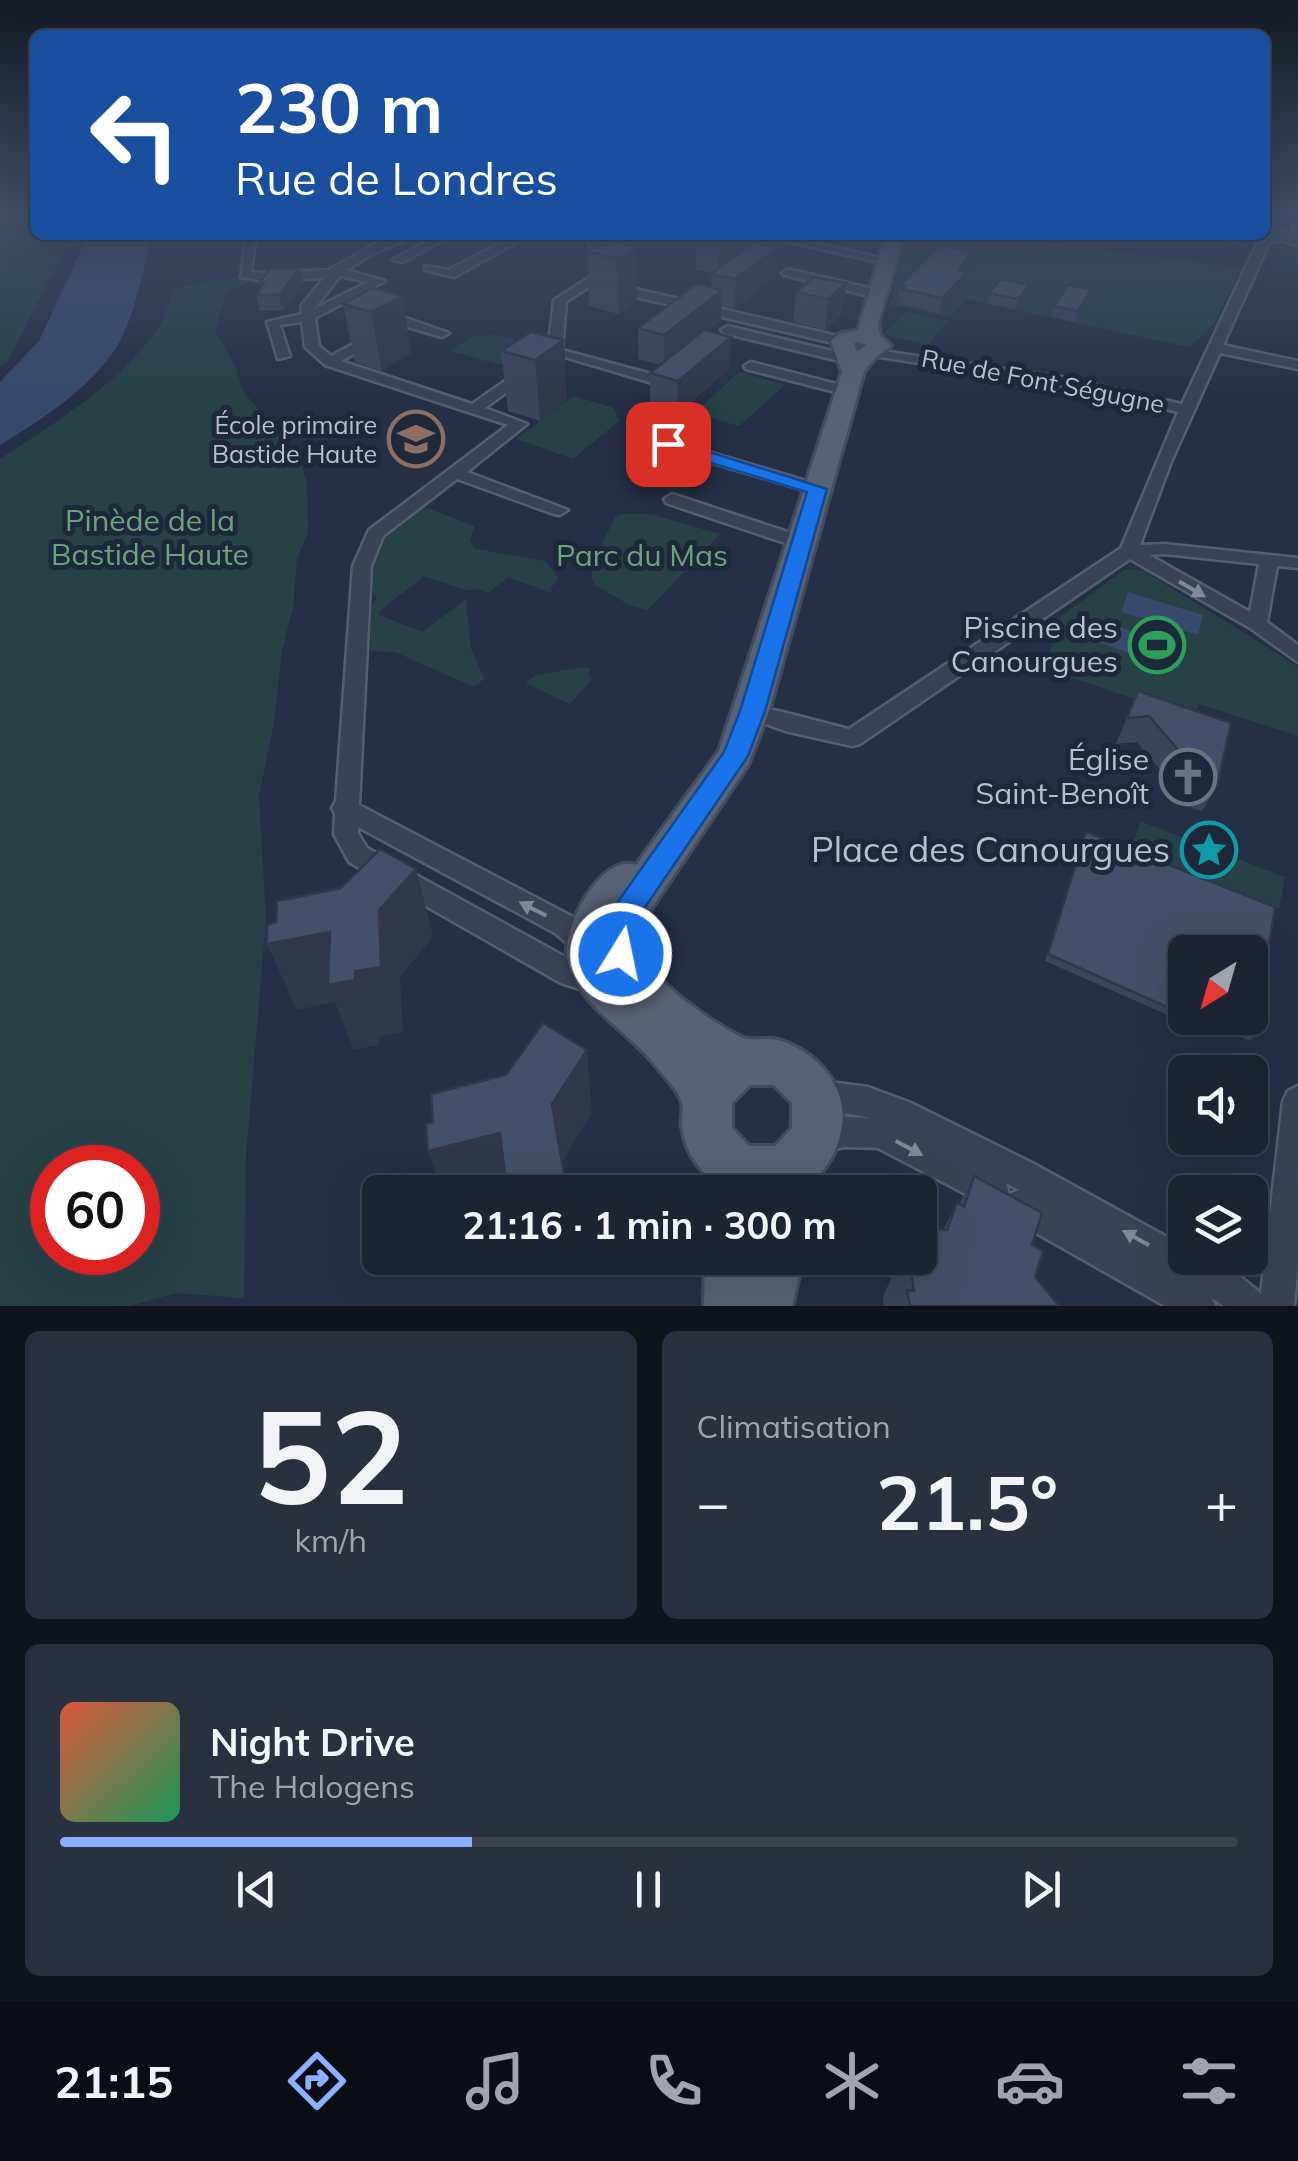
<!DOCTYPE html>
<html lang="fr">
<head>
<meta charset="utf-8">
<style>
	:root { --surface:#1c2434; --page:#293040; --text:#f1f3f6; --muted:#a0a4ac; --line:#3a414f; --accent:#8cafff }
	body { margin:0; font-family:Mulish,sans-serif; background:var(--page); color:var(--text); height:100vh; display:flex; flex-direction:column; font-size:38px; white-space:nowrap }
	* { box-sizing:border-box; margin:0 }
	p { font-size:32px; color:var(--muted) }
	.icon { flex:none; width:55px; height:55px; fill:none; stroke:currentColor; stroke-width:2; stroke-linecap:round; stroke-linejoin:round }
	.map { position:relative; height:1306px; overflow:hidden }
	.side { display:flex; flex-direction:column; gap:25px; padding:25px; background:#0f141d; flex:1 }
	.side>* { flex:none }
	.banner { position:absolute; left:30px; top:30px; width:1240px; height:210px; border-radius:15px; box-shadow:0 10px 40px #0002,0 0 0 2px var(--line); background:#1a4fa0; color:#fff; overflow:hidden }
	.needle { width:65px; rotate:217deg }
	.buttons { position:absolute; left:1168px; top:935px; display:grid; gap:20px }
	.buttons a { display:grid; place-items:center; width:100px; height:100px; border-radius:15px; background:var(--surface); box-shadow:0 10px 40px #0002,0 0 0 2px var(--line); font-size:50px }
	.speed { position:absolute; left:30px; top:1145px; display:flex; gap:20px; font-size:50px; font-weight:700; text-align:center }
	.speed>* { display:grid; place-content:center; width:130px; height:130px; border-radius:50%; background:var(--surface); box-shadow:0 10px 40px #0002,0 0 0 2px var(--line); line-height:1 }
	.speed .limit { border:15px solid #d22; background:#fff; color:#111 }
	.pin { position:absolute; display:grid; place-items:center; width:85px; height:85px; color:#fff; margin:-42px; border-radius:20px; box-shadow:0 5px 15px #0006 }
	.me { position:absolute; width:110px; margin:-55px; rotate:10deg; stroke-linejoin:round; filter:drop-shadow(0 0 8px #0008) }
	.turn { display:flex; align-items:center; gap:35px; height:210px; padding:0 40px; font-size:45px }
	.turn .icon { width:130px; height:130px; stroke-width:2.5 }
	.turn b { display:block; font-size:70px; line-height:85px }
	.big { font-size:75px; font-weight:700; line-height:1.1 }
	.side .widget { flex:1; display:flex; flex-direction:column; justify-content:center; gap:15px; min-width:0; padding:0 35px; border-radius:15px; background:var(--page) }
	.side .dial { align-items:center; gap:0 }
	.dial b { font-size:130px; line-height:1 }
	.song { display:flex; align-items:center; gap:30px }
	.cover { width:120px; height:120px; border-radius:15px; background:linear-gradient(135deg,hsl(10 70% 55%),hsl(150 70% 35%)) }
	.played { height:10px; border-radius:5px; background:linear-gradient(90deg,var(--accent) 35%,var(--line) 35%) }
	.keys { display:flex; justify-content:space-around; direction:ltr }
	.heat { display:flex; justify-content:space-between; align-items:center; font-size:55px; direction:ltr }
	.side .tiles { flex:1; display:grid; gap:25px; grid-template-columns:1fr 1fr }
	.widget:last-child { grid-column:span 2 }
	.trip { position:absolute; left:362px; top:1175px; width:575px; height:100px; border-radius:15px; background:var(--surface); box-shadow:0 10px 40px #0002,0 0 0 2px var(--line); font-weight:700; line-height:100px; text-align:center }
	.tab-bar { display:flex; height:160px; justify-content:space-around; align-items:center; background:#0b0e15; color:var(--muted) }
	.tab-bar .icon { width:70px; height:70px }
	.tab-bar .current { color:var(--accent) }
	.tab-bar b { font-size:45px; color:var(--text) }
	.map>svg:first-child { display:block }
	.green { fill:#274147; fill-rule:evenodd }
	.water { fill:#374a6e }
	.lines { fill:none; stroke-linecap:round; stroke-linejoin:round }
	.canal { fill:#374a6e; fill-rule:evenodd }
	.minor-casing { stroke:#555e70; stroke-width:5 }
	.tertiary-casing { stroke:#555e70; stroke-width:4 }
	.primary-casing { stroke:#434c5f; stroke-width:6 }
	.minor { fill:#3a4355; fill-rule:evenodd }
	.tertiary { fill:#3a4355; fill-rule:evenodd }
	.primary { fill:#586275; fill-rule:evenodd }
	.wall { fill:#3a455a; fill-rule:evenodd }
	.shaded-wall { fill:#30384a }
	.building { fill:#445069; stroke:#30384a; stroke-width:2.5 }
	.oneway { fill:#7f8798 }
	.route { fill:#1a73e8; stroke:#114b97; stroke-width:2.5 }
	.labels { text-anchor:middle; stroke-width:10; stroke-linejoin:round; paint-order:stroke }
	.far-street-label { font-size:25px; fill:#b8bfcf; stroke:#1e283b }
	.far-poi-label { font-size:25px; fill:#b8bfcf; stroke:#1e283b; text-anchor:end }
	.park-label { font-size:30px; fill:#6da27d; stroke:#1e283b }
	.poi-label { font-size:30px; fill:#b8bfcf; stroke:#1e283b; text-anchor:end }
	.near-poi-label { font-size:35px; fill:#b8bfcf; stroke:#1e283b; text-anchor:end }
</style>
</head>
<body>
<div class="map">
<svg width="1298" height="1306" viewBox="0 0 1298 1306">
	<rect width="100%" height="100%" fill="#253046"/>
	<g class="green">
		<polygon points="8,214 35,214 35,235 72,235 8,361 0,366 0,226"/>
		<polygon points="907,235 987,235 1241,268 1214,323 1190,347 967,300 948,317 890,304"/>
		<path d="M242,277L251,281L226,293L215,331L235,365L242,390L300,459L307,484L308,532L297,559L293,607L282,651L274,723L259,796L266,920L246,1157L244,1298L176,1293L130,1306H0V459C56,422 123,382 160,325C167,315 168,301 174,290C196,280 219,282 242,277ZM52,1168H138V1252H52Z"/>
		<polygon points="905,312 948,321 928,345 884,334"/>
		<polygon points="495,335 537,345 506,366 450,351 471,337"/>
		<polygon points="739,372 785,385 739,426 694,413"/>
		<polygon points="574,396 614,408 619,421 573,459 516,439"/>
		<polygon points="422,506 475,526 470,540 475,549 545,561 559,578 551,588 552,593 508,577 488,593 477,588 469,591 424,576 380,611 379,615 422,632 466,599 471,649 484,679 474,687 395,652 370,651 371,608 377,598 371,592 376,550 385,534"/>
		<polygon points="623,514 651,514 720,534 648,610 631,606 595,585 591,578 593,563 615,517"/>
		<polygon points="1134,569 1144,571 1294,664 1298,668 1298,736 1199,704 1194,719 1049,670 1055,656 1049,653 1055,637 1041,631 1124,570"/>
		<polygon points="585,667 591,669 588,674 592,679 570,704 525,683 536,675"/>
		<polygon points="1140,821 1285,877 1279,909 1132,850"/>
	</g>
	<g class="water">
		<path d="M88,235H153C143,269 137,307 121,339C97,384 43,419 0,445V382L39,341Z"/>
		<polygon points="1128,592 1203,615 1198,635 1121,612"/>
		<polygon points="1097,620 1185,648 1179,669 1090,640"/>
	</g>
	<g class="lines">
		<polygon class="canal" points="308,235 296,241 290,238 294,235"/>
		<g class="minor-casing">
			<g id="minor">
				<polygon points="1298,228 1298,234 1293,233 1293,229"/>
				<path d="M1282,234L1288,237L1286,239L1269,243L1223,345L1298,361V369L1220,353L1171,462L1140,545L1164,544L1298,558V568L1277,566L1267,622L1298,645V662L1250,628L1130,559L860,744L852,746L785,731L744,716L741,711L744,706C755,703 831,725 849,729L1121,548L1178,412L1066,386L874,356L869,355V349L1066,378L1182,404L1258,241ZM1164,554L1259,564L1250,612L1149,555Z"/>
				<path d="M246,235H256L251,272L262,273L329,270L375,244L400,235H416L369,256L347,270L385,281L315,318L319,346L331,356L403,317L449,333L442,337L404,326L341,361L472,404L521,370L533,373L485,408L527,424L467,472L568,510L560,515L554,514L457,479L383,536L371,566L359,805L573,917L599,939L603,947L599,955L590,959L581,955L555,933L358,827V833L367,848L578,964L606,973L610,982L606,991L596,994L561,983L349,862L334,834L335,814L332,808L336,801L353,566L369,530L508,425L325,365L305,347L302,322L280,325L290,356L278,359L267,322L302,314L301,306L324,278L262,281L241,277ZM340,276L368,282L314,309Z"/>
				<polygon points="439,235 452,235 403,262 393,260"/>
				<polygon points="471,235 493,235 517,242 454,277 425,270 425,266 449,270 500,243"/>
				<polygon points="601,235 614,235 604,243 629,251 623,254 590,246 590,242"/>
				<polygon points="760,235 781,235 893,261 887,264"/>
				<polygon points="607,266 617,268 566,302 562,350 666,378 666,384 656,384 548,352 554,300"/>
				<polygon points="788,269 881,291 883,294 877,298 784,275 782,273"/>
				<polygon points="610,283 842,337 849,341 842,345 606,290 604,287"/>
				<polygon points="728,326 857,357 859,360 852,364 723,333 721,330"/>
				<polygon points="751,362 852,388 854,391 847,395 746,369 744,366"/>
				<polygon points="668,440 823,486 825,489 823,492 811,492 663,448 660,445"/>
				<polygon points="672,494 806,538 809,542 806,546 794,546 666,503 664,499"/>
				<path d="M814,1080L868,1087L911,1103L1034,1164L1185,1247V1258C1214,1258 1240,1274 1261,1294L1283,1101L1288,1091L1298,1086V1263L1294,1306H1224L1212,1298L1215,1306H1165L1008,1217L1004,1204L994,1208L983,1203L878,1148L844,1147L818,1153L807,1149L803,1138L807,1127L844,1117L870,1118L804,1105L799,1095L804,1085ZM1006,1183L1019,1190L1009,1194Z"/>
			</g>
		</g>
		<g class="tertiary-casing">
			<polygon id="tertiary" points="1265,226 1298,236 1298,246 1265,235"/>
		</g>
		<g class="primary-casing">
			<g id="primary">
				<path d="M886,235H904L878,323L880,335L891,346L875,358L864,372L769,711L748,765L645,918C642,927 639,937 641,948C647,979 713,1023 741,1037C752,1042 766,1037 778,1040C816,1051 851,1088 841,1131C837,1150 827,1171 810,1182C794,1193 778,1192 759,1192C718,1192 688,1169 682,1126C681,1119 684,1109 682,1103C679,1091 664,1076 656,1066C628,1030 582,1009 568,963C559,932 600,853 636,865L719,751L842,372L831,341L839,334L858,330ZM857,342L867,345L857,352L854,343ZM750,1085H774L792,1103V1128L775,1146H749L732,1128V1103Z"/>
				<polygon points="705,1258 803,1258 792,1306 704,1306"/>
			</g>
		</g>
		<use href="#minor" class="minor"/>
		<use href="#tertiary" class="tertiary"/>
		<use href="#primary" class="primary"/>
	</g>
	<g class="wall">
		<polygon points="706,235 765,235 765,240 760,244 776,276 734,310 721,306 721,320 707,331 731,337 729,369 677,414 650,406 650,373 660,365 638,359 638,328 711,288 712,273 696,270 697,241"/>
		<polygon points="636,247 637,301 618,314 589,306 587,252"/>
		<polygon points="971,252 968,266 965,271 967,272 964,286 939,313 900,304 901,300 898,299 900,285"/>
		<polygon points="300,268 303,283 283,310 260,311 256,295 261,288 260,283"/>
		<polygon points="846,283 842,314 825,330 793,322 796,292"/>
		<polygon points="1029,285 1027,295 1016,309 987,303 989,293"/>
		<polygon points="402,296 411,353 382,371 355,362 343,304"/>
		<polygon points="1088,300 1075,322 1051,317 1054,306"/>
		<polygon points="531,332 567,400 540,421 508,411 501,351"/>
		<polygon points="1138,691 1217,786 1202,811 1192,808 1137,742 1116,744"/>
		<path d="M1086,832L1275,907L1255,1035L1250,1041L1207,1022L1202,1030L1045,961ZM1185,952H1250V1018H1185Z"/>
		<polygon points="974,1176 1032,1245 1035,1277 1059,1306 884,1306 883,1296 901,1258 920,1258 943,1230 957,1203 959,1204"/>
	</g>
	<g class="shaded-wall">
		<polygon points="734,235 765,235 765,240 718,275 719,246"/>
		<polygon points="636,247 637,301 618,314 617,259"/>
		<polygon points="778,247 776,276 734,310 736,279"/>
		<polygon points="971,252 968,266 960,279 967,272 964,286 939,313 942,298"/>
		<polygon points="300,268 303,283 283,310 279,295"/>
		<polygon points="846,283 842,314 825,330 828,299"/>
		<polygon points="1029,285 1027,295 1016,309 1018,299"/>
		<polygon points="722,290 721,320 664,366 664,335"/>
		<polygon points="1091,290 1088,300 1075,322 1078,311"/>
		<polygon points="402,296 411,353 382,371 371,312"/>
		<polygon points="731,337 729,369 677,414 678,381"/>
		<polygon points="564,340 567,400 540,421 535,360"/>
		<polygon points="416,869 433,937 400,977 403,1032 379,1037 379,1045 354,1050 335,1002 297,1010 267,944 330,932 355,971 379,910"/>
		<polygon points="587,1050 592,1113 560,1165 552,1104"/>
		<polygon points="500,1133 513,1192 442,1192 428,1151"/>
		<polygon points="565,1180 566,1192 537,1192 537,1187"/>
	</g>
	<g class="building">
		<polygon points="706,235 734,235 719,246 697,241"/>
		<polygon points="607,240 636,247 617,259 587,252"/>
		<polygon points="755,242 778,247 736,279 711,274"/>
		<polygon points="941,244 971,252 959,270 967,272 942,298 902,289 906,286 900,285"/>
		<polygon points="300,268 279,295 256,295 264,283 260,283 269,269"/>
		<polygon points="814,277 846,283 828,299 796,292"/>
		<polygon points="1001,279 1029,285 1018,299 989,293"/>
		<polygon points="697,284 722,290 664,335 638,328"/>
		<polygon points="1068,285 1091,290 1078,311 1054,306"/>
		<polygon points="373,288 402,296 371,312 343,304"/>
		<polygon points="704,330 731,337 678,381 650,373"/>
		<polygon points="531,332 564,340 535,360 501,351"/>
		<polygon points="1138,691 1231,723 1217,786 1206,782 1149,716 1127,718"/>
		<polygon points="1086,832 1275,907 1255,1035 1216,1018 1250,1018 1250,952 1185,952 1185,1015 1048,954"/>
		<polygon points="380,849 416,869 379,910 381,967 355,971 355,980 328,985 330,932 267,944 267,925 276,922 277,901 341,888"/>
		<polygon points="1191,1018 1208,1018 1206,1024"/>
		<polygon points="543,1023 587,1050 552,1104 565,1180 537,1187 537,1192 507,1192 500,1133 428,1151 426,1124 433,1122 431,1094 506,1075"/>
		<polygon points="974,1176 1042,1213 1032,1245 1043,1251 1035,1277 1059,1306 910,1306 907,1290 914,1291 911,1271 920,1271 918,1258 920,1258 920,1230 947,1230 957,1203 964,1207"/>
	</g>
	<defs><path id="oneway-solid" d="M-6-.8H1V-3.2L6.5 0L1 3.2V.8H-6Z" transform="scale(2.5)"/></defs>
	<g class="oneway">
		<use href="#oneway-solid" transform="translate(1192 589) rotate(30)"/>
		<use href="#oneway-solid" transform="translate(533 909) rotate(-153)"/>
		<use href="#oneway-solid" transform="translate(909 1148) rotate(28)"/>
		<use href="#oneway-solid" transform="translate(1136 1238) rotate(-151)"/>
	</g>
	<linearGradient id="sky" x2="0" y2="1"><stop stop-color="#141a26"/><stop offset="0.54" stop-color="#404e68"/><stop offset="1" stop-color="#404e68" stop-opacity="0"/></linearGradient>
	<rect width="1298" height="397" fill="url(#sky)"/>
	<path class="route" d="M668,439L827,489L765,711L748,756L639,916C633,932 639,948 631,964L621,968L610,964C601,945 605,929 612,910L724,752L740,711L807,492L662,448V441Z"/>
	<defs>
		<g id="school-ring" transform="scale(2.875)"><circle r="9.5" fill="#1e283b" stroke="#8d6e63" stroke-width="1.5"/><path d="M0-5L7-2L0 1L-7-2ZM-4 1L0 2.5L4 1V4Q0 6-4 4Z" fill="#8d6e63"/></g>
		<g id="stadium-ring" transform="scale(2.875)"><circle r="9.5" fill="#1e283b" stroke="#2e9e5b" stroke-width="1.5"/><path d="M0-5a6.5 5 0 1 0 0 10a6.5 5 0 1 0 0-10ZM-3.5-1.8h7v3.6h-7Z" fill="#2e9e5b"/></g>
		<g id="church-ring" transform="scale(2.875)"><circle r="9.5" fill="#1e283b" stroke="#6b7280" stroke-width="1.5"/><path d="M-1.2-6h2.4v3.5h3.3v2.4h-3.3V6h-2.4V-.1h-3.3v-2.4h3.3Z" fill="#6b7280"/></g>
		<g id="sight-ring" transform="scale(2.875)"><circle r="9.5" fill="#1e283b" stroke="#0f9aa8" stroke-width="1.5"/><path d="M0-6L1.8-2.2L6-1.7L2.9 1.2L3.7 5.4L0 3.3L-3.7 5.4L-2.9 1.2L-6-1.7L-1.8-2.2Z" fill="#0f9aa8"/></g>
	</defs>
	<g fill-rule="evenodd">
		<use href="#school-ring" x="416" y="439"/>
		<use href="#stadium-ring" x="1157" y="645"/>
		<use href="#church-ring" x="1188" y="777"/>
		<use href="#sight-ring" x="1209" y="850"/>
	</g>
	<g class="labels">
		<g class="far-street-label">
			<text transform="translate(1043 381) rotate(11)" y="9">Rue de Font Ségugne</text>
		</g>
		<g class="far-poi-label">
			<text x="377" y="434">École primaire<tspan x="377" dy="29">Bastide Haute</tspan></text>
		</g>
		<g class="park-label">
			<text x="150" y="531">Pinède de la<tspan x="150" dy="34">Bastide Haute</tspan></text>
			<text x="642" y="566">Parc du Mas</text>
		</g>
		<g class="poi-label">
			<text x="1118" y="638">Piscine des<tspan x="1118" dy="34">Canourgues</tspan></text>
			<text x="1149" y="770">Église<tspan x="1149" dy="34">Saint-Benoît</tspan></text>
		</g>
		<g class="near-poi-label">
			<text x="1170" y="862">Place des Canourgues</text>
		</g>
	</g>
</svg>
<div class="buttons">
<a><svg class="needle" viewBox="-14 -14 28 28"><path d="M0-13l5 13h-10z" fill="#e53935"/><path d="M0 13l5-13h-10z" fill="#a0a4ac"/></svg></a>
<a><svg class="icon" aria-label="sound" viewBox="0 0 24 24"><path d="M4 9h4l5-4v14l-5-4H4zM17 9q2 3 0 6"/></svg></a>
<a><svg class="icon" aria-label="layers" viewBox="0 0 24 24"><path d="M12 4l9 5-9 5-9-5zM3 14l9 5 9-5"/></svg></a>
</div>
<div class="speed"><div class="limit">60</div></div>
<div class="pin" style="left:668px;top:444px;background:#d93025"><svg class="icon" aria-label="arrive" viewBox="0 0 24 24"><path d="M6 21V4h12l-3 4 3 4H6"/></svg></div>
<svg class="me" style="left:621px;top:954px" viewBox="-20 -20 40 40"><circle r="17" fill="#1a73e8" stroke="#fff" stroke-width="3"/><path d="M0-11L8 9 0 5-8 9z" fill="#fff"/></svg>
<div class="trip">21:16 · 1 min · 300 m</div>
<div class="banner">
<div class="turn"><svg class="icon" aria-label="left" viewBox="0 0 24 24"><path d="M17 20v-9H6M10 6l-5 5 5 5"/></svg><div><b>230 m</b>Rue de Londres</div></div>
</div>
</div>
<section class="side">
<div class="tiles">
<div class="widget dial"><b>52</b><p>km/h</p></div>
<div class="widget"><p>Climatisation</p>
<div class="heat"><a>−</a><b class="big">21.5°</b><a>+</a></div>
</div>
<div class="widget">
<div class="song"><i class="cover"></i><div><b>Night Drive</b><p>The Halogens</p></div></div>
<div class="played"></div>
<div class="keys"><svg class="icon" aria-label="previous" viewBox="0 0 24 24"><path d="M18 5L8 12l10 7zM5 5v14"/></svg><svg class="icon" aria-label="pause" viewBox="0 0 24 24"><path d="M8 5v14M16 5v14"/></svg><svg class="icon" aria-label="next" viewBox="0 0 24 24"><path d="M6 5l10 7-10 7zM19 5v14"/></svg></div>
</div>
</div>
</section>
<nav class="tab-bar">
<b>21:15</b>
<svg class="icon current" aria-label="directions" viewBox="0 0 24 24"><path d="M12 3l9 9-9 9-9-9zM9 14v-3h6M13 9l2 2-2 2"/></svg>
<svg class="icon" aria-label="music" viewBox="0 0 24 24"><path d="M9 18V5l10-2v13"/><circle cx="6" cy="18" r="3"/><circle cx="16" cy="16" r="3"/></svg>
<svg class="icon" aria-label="phone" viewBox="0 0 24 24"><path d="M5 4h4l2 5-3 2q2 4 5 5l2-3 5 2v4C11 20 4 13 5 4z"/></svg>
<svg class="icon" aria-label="climate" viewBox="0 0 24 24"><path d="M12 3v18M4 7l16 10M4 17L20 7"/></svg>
<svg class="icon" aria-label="car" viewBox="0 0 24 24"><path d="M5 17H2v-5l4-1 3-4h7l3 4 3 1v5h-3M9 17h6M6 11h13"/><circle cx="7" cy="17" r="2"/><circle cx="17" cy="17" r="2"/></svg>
<svg class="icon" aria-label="filters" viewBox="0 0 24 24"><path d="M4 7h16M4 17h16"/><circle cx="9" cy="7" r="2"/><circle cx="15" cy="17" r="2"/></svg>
</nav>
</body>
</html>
